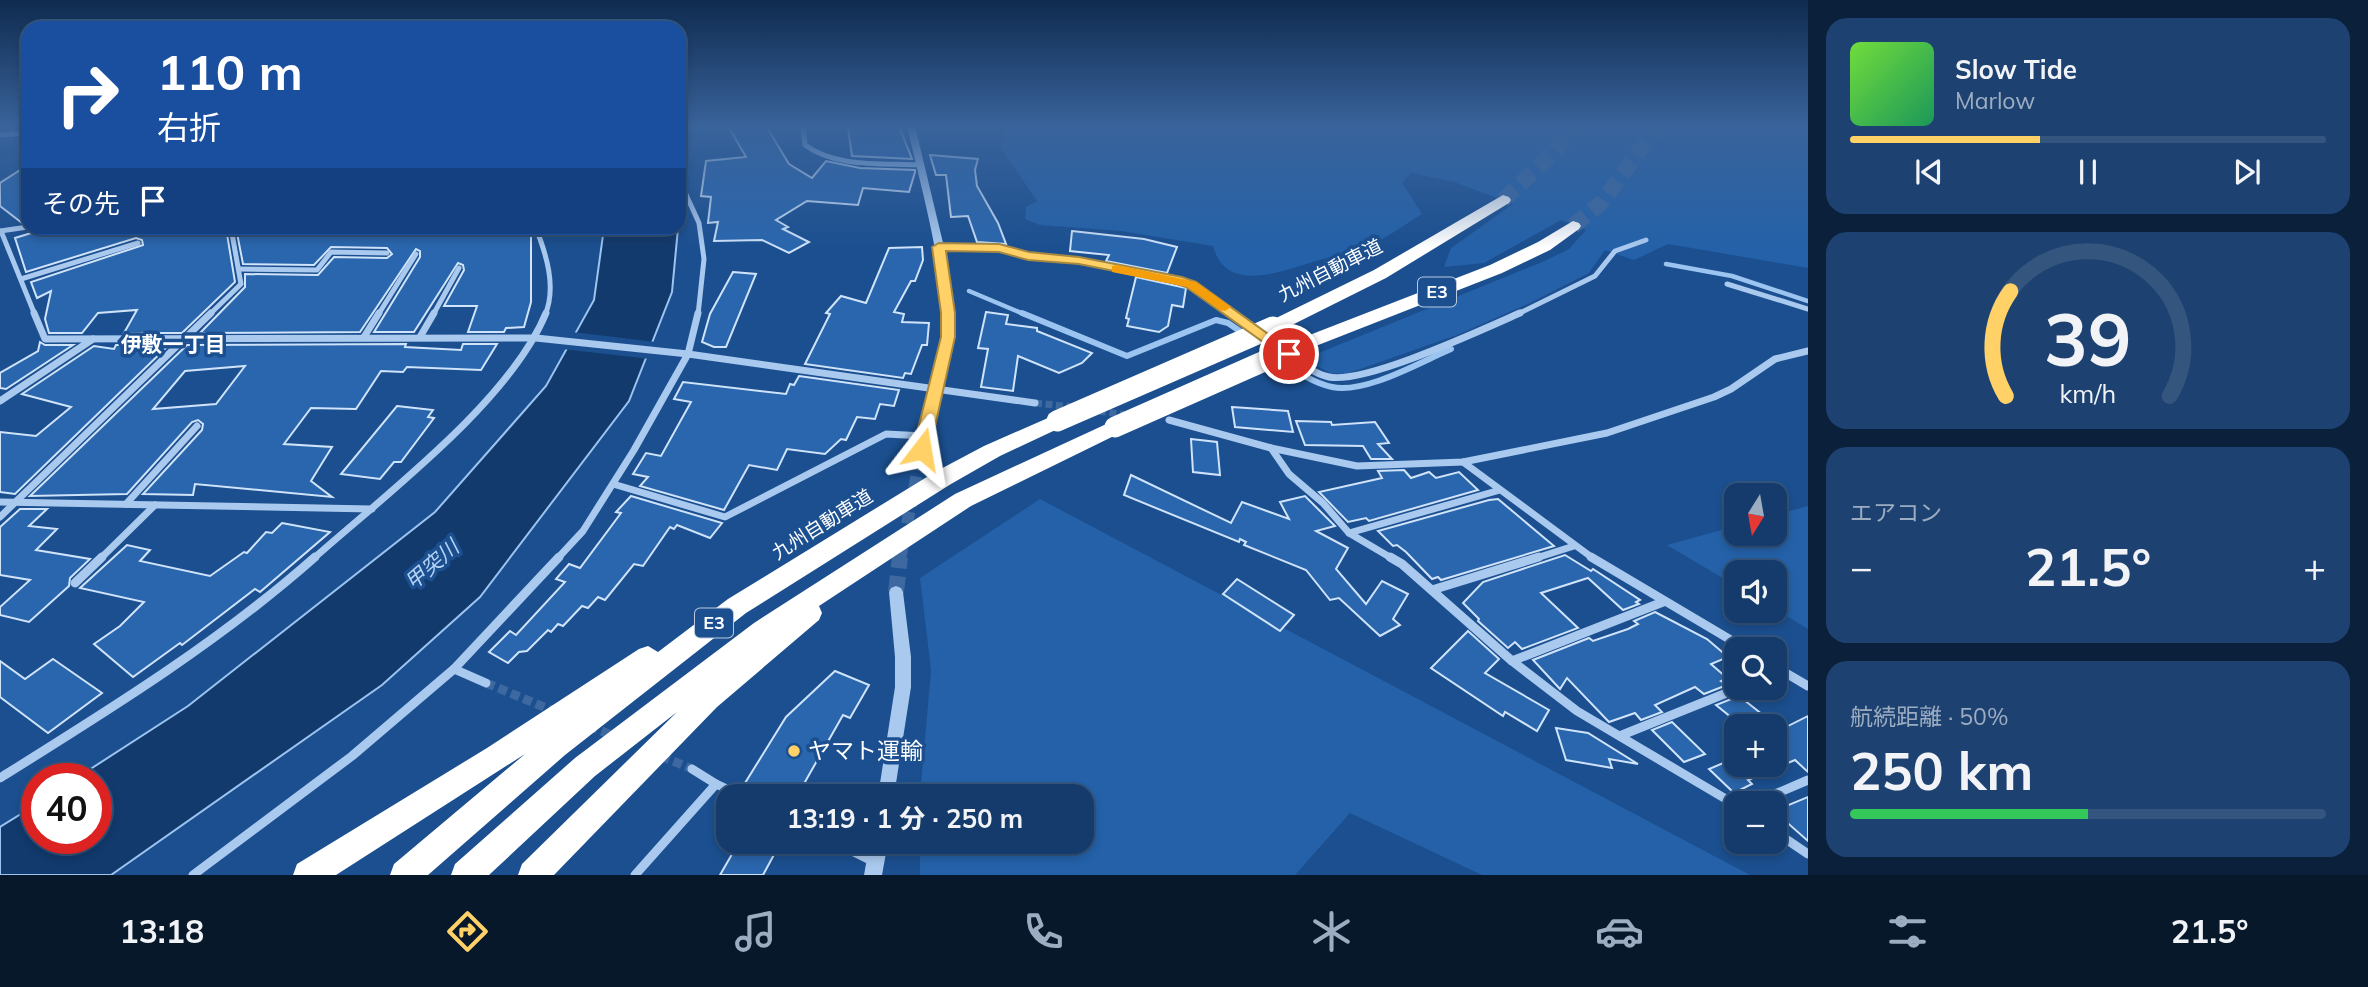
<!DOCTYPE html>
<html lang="ja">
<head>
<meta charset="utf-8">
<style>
	:root { --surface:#143b6b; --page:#1d4271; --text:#f1f3f6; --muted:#9dadc1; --line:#33557e; --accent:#ffd166 }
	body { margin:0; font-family:Mulish,"Noto Sans JP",sans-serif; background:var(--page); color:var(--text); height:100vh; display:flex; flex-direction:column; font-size:26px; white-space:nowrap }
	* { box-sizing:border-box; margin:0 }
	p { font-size:23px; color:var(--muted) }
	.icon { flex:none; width:38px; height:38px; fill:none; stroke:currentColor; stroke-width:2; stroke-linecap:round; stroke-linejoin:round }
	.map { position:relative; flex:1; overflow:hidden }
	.sheet { display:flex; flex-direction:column; gap:18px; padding:18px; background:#0b203b; width:560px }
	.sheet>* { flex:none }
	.top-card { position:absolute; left:21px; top:21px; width:665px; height:214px; border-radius:21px; box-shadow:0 4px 10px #0003,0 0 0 2px var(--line); background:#1a4fa0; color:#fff; overflow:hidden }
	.needle { width:46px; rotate:191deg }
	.buttons { position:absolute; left:1724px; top:483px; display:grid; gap:14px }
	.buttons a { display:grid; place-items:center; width:63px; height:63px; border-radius:14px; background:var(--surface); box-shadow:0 4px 10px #0003,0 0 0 2px var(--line); font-size:35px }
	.speed { position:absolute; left:21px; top:763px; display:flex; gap:14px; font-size:35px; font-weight:700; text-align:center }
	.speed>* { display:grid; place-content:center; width:91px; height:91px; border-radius:50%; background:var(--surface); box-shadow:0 4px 10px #0003,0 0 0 2px var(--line); line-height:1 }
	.speed .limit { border:10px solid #d22; background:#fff; color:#111 }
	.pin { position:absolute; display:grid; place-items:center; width:60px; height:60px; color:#fff; margin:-30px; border:4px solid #fff; border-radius:50%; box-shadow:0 2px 7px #0007 }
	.me { position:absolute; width:77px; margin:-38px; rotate:14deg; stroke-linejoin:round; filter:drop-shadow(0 0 5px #0008) }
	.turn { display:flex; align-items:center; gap:24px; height:147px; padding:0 21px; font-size:32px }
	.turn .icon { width:91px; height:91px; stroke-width:2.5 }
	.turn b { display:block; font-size:49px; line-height:60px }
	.then { display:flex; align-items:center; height:66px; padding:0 21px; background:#0003; gap:14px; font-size:26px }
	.big { font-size:52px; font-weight:700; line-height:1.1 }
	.sheet .widget { flex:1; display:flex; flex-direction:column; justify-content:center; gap:10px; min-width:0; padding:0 24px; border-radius:21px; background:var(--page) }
	.sheet .dial { align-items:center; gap:0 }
	.dial svg { height:182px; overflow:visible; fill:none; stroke:var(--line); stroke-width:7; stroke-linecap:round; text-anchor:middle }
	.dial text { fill:var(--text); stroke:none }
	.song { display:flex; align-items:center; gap:21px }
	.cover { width:84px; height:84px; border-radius:10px; background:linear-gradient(135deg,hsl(100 70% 55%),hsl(150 70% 35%)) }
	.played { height:7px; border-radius:4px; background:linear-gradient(90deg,var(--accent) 40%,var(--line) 40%) }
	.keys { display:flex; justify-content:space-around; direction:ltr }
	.heat { display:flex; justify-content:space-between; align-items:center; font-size:38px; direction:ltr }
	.charge { height:10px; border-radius:5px; background:linear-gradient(90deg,#34c759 50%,var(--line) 0) }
	.trip { position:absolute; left:716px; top:784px; width:378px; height:70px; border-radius:21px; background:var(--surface); box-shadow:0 4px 10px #0003,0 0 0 2px var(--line); font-weight:700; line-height:70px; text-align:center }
	.menu { display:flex; height:112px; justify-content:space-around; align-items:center; background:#08182b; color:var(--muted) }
	.menu .icon { width:49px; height:49px }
	.menu .selected { color:var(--accent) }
	.menu b { font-size:32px; color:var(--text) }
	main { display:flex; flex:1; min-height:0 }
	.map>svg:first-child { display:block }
	.green { fill:#2461a8 }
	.water { fill:#123a6d; stroke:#9cc4f0; stroke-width:2 }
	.pier { fill:#1b4f8f }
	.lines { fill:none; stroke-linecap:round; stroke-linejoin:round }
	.stream-far1 { stroke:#9cc4f0; stroke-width:4.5 }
	.stream { stroke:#9cc4f0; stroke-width:6 }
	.building { fill:#2a66ad; stroke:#cfe3fa; stroke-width:2; fill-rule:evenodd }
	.minor-tunnel-far1 { stroke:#3d69a0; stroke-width:7; stroke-dasharray:7 3.5; stroke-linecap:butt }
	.minor-tunnel { stroke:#3d69a0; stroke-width:9; stroke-dasharray:9 4.5; stroke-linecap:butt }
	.tertiary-tunnel-far1 { stroke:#3d69a0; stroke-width:12; stroke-dasharray:12 6; stroke-linecap:butt }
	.tertiary-tunnel { stroke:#3d69a0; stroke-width:16; stroke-dasharray:16 8; stroke-linecap:butt }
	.motorway-tunnel { stroke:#3d69a0; stroke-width:16; stroke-dasharray:16 8; stroke-linecap:butt }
	.minor-far2 { stroke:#a9c9ee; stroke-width:5 }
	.minor-far1 { stroke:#a9c9ee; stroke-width:7 }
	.minor { stroke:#a9c9ee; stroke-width:9 }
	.tertiary { fill:#a9c9ee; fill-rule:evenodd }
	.motorway { fill:#fff; fill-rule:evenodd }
	.motorway-bridge { stroke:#fff; stroke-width:21 }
	.route { fill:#ffd166; stroke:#a68842; stroke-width:2 }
	.slow { fill:#f59e0b }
	.poi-dot { fill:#ffd166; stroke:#1b4f8f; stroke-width:2.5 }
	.labels { text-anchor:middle; stroke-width:7; stroke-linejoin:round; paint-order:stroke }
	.shield { fill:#1b4f8f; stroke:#bbcadd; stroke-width:2 }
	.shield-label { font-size:18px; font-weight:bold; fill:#fff }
	.street-label { font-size:19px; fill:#fff; stroke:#1b4f8f }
	.neighbourhood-label { font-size:21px; font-weight:bold; fill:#fff; stroke:#1b4f8f }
	.water-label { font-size:21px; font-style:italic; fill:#b5d3f5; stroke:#1b4f8f }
	.near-poi-label { font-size:23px; fill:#fff; stroke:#1b4f8f; text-anchor:start }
</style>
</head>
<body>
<main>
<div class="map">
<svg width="1808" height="875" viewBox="0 0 1808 875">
	<rect width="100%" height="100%" fill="#1b4f8f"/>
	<g class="green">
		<path d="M1004,126H1808V268L1668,244L1634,260L1605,250L1589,273L1530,303L1457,335L1346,374L1330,373L1304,359L1542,262L1569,249L1586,230L1561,220L1484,263L1444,267L1451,248L1513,204L1454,182L1411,173L1402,183L1422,214C1404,225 1385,239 1366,247C1351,253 1334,256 1319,260C1285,270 1226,296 1213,246L1121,231L1040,225L1025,219L1026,207L1037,201L1001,148Z"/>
		<polygon points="1040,499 1750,875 1482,875 1350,813 1295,875 920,875 920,842 1082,842 1082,796 920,796 931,670 920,578"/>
		<polygon points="1808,506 1808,629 1775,609 1774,572 1736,572 1736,586 1667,545 1736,526 1736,534 1774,534 1775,515"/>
	</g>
	<polygon class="water" points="604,228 678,228 672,292 629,401 480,597 382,685 111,875 0,875 0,827 37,804 37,838 96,838 96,779 75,779 188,706 435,512 546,386 594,300"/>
	<polygon class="pier" points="572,332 656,342 650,359 562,349"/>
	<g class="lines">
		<g class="stream-far1">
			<polyline points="1666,264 1732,276 1808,301"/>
			<polyline points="969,291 1026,315"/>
		</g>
		<g class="stream">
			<polyline points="1022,313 1127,356 1216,320 1228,323 1244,334"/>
			<path d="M1279,359C1295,370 1312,383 1332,387C1366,394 1420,362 1451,349"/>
		</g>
	</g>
	<g class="building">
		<polygon points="728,126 766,126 789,164 812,178 826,161 860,168 915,170 915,172 909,192 863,188 858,205 807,201 776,220 788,227 783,229 809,242 789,253 762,240 714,241 718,222 708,223 711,197 701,196 706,161 746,157"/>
		<polygon points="899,126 912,159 852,156 848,128"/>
		<polygon points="930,155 978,159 975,170 977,186 998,223 1006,244 977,242 968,216 951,217 946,175 936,175"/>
		<polygon points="28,165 28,222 22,223 0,206 0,183"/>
		<polygon points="77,228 226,228 235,282 182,333 124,333 137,310 98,313 82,333 49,333 45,319 51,291 37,298 31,282 143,245 142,240 136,238 26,272 15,238 41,230 43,236"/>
		<polygon points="236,228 531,228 531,302 524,327 506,328 504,332 468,332 477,306 444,306 464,270 463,265 458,263 414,332 374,332 420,257 420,251 416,249 360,332 200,333 245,287 245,274 318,275 334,257 387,258 392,254 387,248 331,247 314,265 243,264"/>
		<polygon points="1072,231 1144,239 1177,247 1167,273 1106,261 1109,255 1070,251"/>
		<polygon points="922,247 923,260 915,281 911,281 894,312 904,314 902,322 929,323 927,345 922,345 911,374 905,373 903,378 805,364 830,314 826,313 841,296 866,303 889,248"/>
		<polygon points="733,272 756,274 726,347 714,347 702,342 710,314"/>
		<polygon points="1136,277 1186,288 1183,307 1172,305 1168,326 1159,332 1127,326 1129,319 1126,318"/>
		<polygon points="986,312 1008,315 1006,324 1037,328 1037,331 1092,353 1082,363 1059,373 1018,356 1013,391 981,387 988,349 978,348"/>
		<polygon points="40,342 45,345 73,345 6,389 0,388 0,373 38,351"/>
		<path d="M406,344L405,347L461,350L463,344H497L481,370L407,367L403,372L381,371L356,409L311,408L284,444L332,447L311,481L332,497L195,484L193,495L143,494L202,430L203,424L198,420L192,422L127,494L30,496L187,345ZM245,366L216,404L153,409L185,371Z"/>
		<polygon points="116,345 169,345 15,494 0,492 0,432 36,436 71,407 22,394 94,346 114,349"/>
		<polygon points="799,376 899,390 894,406 880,404 875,419 857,417 846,440 841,439 825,454 787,449 777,470 749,465 724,510 640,486 648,477 633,474 646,453 661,456 691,402 674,399 683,382 786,394 790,384 794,385"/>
		<polygon points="397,406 433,410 428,417 434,418 401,462 394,462 380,479 341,474"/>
		<polygon points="1232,407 1288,411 1293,432 1235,427"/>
		<polygon points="1296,421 1331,422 1332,425 1375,422 1389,443 1378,444 1392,459 1371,459 1363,446 1305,445"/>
		<polygon points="1191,439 1217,442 1220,475 1193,472"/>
		<polygon points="1404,470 1411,478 1429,472 1436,478 1459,472 1478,490 1369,521 1366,518 1348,522 1319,492 1382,478 1378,471"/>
		<polygon points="1131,475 1231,523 1242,502 1289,519 1280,502 1305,496 1335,526 1316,531 1348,548 1336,569 1366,604 1382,581 1408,594 1393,619 1400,625 1380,636 1339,598 1330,600 1306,570 1244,545 1246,542 1240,539 1239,542 1124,495"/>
		<polygon points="631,496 722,523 710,538 677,525 674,529 670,527 643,566 634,564 605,600 598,597 588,608 582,606 563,626 558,624 551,632 548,630 527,651 519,652 508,663 489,652 510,631 516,635 565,582 556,579 569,564 580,568 621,513 616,512"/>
		<polygon points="1498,499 1554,546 1441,580 1438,577 1432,579 1406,552 1397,545 1393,546 1378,531 1489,500"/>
		<polygon points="20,509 47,509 29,526 57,529 36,550 90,559 70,578 69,586 29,622 0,615 0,607 30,580 0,575 0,527"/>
		<polygon points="282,523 330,532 260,592 255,589 182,645 180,643 133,677 94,644 120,626 144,602 80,588 127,545 150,550 140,561 210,576 244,552 247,553 266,532 272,533"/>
		<polygon points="1565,555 1591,571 1593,569 1640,600 1636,602 1639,604 1623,610 1588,578 1541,593 1578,628 1522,649 1515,642 1508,648 1478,621 1479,619 1463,603 1483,582"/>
		<polygon points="1237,579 1294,615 1280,631 1223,594"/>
		<polygon points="1655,612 1707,639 1728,657 1711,664 1727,678 1721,681 1727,685 1704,694 1695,687 1655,705 1662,712 1641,720 1635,713 1609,722 1567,678 1560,689 1533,660 1589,638 1593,641 1628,629 1638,624 1634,621"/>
		<polygon points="1468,631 1499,659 1485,673 1549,710 1537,731 1505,712 1503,716 1431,668"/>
		<polygon points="53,659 102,693 48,733 0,697 0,661 25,679"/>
		<polygon points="835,671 869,685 850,718 843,715 797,796 774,796 745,783 786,717"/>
		<polygon points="1739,696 1777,726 1742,726 1716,705"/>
		<polygon points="1808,716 1808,772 1795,760 1748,780 1752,784 1734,793 1709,769 1728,761 1732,765 1774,765 1774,733"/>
		<polygon points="1672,722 1705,754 1684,762 1652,730"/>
		<polygon points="1556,728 1588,733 1638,764 1609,759 1612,768 1566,760"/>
		<polygon points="1808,797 1808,841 1774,811"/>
		<polygon points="739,842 755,842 776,851 763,875 720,875"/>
	</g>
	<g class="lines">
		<g class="minor-tunnel-far1">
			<polyline points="1035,403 1073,407"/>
			<polyline points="1099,411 1128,415"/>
		</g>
		<g class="minor-tunnel">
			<polyline points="486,683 556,712"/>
			<polyline points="589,726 614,736"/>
			<polyline points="661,756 692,769"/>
		</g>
		<polyline class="tertiary-tunnel-far1" points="900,559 922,449"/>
		<polyline class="tertiary-tunnel" points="896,592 900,557"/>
		<g class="motorway-tunnel">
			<polyline points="1503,200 1552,154 1574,126"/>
			<polyline points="1573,226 1602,202 1658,126"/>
		</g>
		<g class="minor-far2">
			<path d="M803,126L805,145C836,168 883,163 920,165"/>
			<polyline points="0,135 28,133"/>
			<polyline points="679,179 699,223 704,259 698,315"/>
			<path d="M536,228C546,254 557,287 545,315"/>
			<polyline points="0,231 28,227"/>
			<polyline points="1,231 35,315"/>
			<polyline points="939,247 999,248 1028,256 1079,261 1177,280 1191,284 1234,315"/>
			<polyline points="239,269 317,270 331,252 387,253"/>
			<polyline points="21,279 138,243"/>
			<polyline points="1727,284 1808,309"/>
			<polyline points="209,315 241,284 231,228"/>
			<polyline points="378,315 416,254"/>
			<polyline points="433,315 459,268"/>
			<polyline points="1516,315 1595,276 1615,251 1646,240"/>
		</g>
		<g class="minor-far1">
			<polyline points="34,313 45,339 536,338 688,354 1035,403"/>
			<path d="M1231,313C1254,329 1304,372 1329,377C1366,384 1481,330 1520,313"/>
			<polyline points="364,337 379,313"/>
			<polyline points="420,337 434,313"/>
			<polyline points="0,401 93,339"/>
			<polyline points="1169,420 1271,448 1357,466 1463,462 1607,433 1714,397 1731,389 1775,359 1808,351"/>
			<polyline points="1271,448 1289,474 1323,503 1349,533 1393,559"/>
			<polyline points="1463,462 1594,559"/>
			<polyline points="613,484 725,517 886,434 924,436"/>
			<polyline points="0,502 372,509"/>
			<polyline points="126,504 197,426"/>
			<polyline points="0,517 211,313"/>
			<polyline points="1349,533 1500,490"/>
			<polyline points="100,559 155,505"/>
			<path d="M313,559C385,495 510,401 546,313"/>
			<polyline points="557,559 583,531 634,450 688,354 698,313"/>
			<polyline points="1533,559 1574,546"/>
		</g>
		<g class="minor">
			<polyline points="1390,557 1402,564 1512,661 1577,711 1736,805"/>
			<polyline points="1591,557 1746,649"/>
			<polyline points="75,583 102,557"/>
			<polyline points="1432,590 1539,557"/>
			<polyline points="1512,661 1663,602"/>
			<polyline points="1774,666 1808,686"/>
			<polyline points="454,669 486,683"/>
			<polyline points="1622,735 1739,688"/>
			<path d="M0,778C109,710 219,642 315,557"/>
			<polyline points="716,784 742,796"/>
			<polyline points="1754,803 1808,780"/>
			<polyline points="1774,831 1808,854"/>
			<polyline points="834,842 874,862"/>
			<polyline points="193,875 352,756 454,669 559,557"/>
			<polyline points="635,875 716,784 692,769"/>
		</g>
		<g class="tertiary">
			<path d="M907,126H915L944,247L953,313L950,361L928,449L922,453L916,449C927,405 945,358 943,312C939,249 921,187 907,126Z"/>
			<polygon points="896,586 901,588 903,592 911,657 911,687 894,796 878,796 895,687 895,657 889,592 891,588"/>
			<polygon points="870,842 888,842 882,875 864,875"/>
		</g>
		<g class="motorway">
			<polygon points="1503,195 1509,197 1511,200 1509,203 1386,278 1280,331 1266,331 1264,327 1266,323 1374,270"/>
			<polygon points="1573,221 1579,223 1581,226 1579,229 1550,250 1502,273 1303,351 1296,353 1287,347 1289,343 1490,265 1538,242"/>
			<polygon points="1057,414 1064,416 1067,421 1064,426 1000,456 951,484 746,613 565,755 428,875 390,875 394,864 525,754 336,875 293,875 297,864 487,748 639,649 648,646 658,652 728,599 935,472 984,446"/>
			<polygon points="1115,420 1122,422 1125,427 1122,432 971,506 819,606 822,613 819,620 717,707 554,875 518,875 522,864 677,712 595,776 489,875 451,875 455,864 575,758 754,623 955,494"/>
		</g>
		<g class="motorway-bridge">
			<polyline points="1057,421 1273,327"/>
			<polyline points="1115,427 1296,347"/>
		</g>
	</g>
	<linearGradient id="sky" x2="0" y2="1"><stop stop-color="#0f2b4f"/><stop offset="0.51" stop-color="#39639b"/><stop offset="1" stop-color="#39639b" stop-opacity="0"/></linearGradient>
	<rect width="1808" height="248" fill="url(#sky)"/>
	<polygon class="route" points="939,243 999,244 1029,252 1079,257 1182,277 1196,282 1296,354 1294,357 1284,357 1186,287 1174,283 1079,264 1028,260 999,252 946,251 955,313 955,337 930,449 922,454 916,452 913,449 941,337 941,313 932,247"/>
	<polygon class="slow" points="1117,265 1196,282 1231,307 1225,311 1220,310 1187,287 1112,272 1112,266"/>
	<circle class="poi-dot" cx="794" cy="751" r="7"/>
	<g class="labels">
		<g class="shield">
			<rect x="1418" y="277.5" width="38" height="29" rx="5"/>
			<rect x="695" y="608.5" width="38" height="29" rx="5"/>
		</g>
		<g class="shield-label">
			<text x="1437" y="298">E3</text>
			<text x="714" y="629">E3</text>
		</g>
		<g class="street-label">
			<text transform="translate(1330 270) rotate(-27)" y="7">九州自動車道</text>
			<text transform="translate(822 524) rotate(-32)" y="7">九州自動車道</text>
		</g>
		<g class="neighbourhood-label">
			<text x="173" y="352">伊敷一丁目</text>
		</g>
		<g class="water-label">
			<text transform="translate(432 565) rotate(-41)" y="7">甲突川</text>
		</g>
		<g class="near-poi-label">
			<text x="808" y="759">ヤマト運輸</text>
		</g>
	</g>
</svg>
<div class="buttons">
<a><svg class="needle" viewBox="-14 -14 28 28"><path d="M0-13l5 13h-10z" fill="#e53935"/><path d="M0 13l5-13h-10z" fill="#9dadc1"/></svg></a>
<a><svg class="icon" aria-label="sound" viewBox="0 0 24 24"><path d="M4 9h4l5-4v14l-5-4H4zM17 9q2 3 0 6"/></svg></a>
<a><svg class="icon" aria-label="search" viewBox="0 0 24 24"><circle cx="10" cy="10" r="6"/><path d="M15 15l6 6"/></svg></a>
<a>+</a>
<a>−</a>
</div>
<div class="speed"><div class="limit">40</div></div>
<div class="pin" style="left:1289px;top:354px;background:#d93025"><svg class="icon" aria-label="arrive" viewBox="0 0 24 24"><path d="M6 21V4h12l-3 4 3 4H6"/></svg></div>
<svg class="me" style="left:922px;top:449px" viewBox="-20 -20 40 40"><path d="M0-17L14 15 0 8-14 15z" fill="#ffd166" stroke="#fff" stroke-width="4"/></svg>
<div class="trip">13:19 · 1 分 · 250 m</div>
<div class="top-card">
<div class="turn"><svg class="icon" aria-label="right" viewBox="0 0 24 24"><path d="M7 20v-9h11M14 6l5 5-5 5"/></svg><div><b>110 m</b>右折</div></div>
<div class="then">その先<svg class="icon" aria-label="arrive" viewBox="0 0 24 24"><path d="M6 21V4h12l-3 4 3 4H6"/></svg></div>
</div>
</div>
<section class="sheet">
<div class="widget">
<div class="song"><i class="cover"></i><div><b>Slow Tide</b><p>Marlow</p></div></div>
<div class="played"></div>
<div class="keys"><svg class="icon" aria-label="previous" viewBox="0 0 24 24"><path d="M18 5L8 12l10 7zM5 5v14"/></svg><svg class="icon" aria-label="pause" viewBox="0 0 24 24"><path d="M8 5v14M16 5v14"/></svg><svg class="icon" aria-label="next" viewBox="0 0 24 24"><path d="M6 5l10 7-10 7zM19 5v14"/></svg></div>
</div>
<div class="widget dial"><svg viewBox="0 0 100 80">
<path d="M14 69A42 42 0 1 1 86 69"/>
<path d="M14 69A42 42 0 0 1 16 23" stroke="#ffd166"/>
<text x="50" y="56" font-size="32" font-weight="700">39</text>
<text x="50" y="72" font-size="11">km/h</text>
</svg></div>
<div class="widget"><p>エアコン</p>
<div class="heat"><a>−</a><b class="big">21.5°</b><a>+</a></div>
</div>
<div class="widget"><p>航続距離 · 50%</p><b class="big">250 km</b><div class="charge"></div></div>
</section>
</main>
<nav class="menu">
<b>13:18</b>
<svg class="icon selected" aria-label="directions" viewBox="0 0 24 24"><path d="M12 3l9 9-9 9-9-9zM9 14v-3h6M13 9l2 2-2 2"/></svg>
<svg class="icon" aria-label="music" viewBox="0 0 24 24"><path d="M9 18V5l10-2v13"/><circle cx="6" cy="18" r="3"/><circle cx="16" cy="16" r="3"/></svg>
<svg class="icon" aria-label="phone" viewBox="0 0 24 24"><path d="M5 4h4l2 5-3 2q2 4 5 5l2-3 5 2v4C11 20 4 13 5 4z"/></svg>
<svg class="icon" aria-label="climate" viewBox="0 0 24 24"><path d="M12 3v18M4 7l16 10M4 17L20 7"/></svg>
<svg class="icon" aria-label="car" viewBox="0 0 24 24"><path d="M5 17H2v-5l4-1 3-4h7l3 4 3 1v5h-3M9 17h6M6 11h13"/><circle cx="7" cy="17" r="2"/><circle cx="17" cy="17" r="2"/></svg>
<svg class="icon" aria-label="filters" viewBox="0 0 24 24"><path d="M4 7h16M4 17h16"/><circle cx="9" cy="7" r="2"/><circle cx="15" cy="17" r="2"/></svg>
<b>21.5°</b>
</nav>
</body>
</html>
